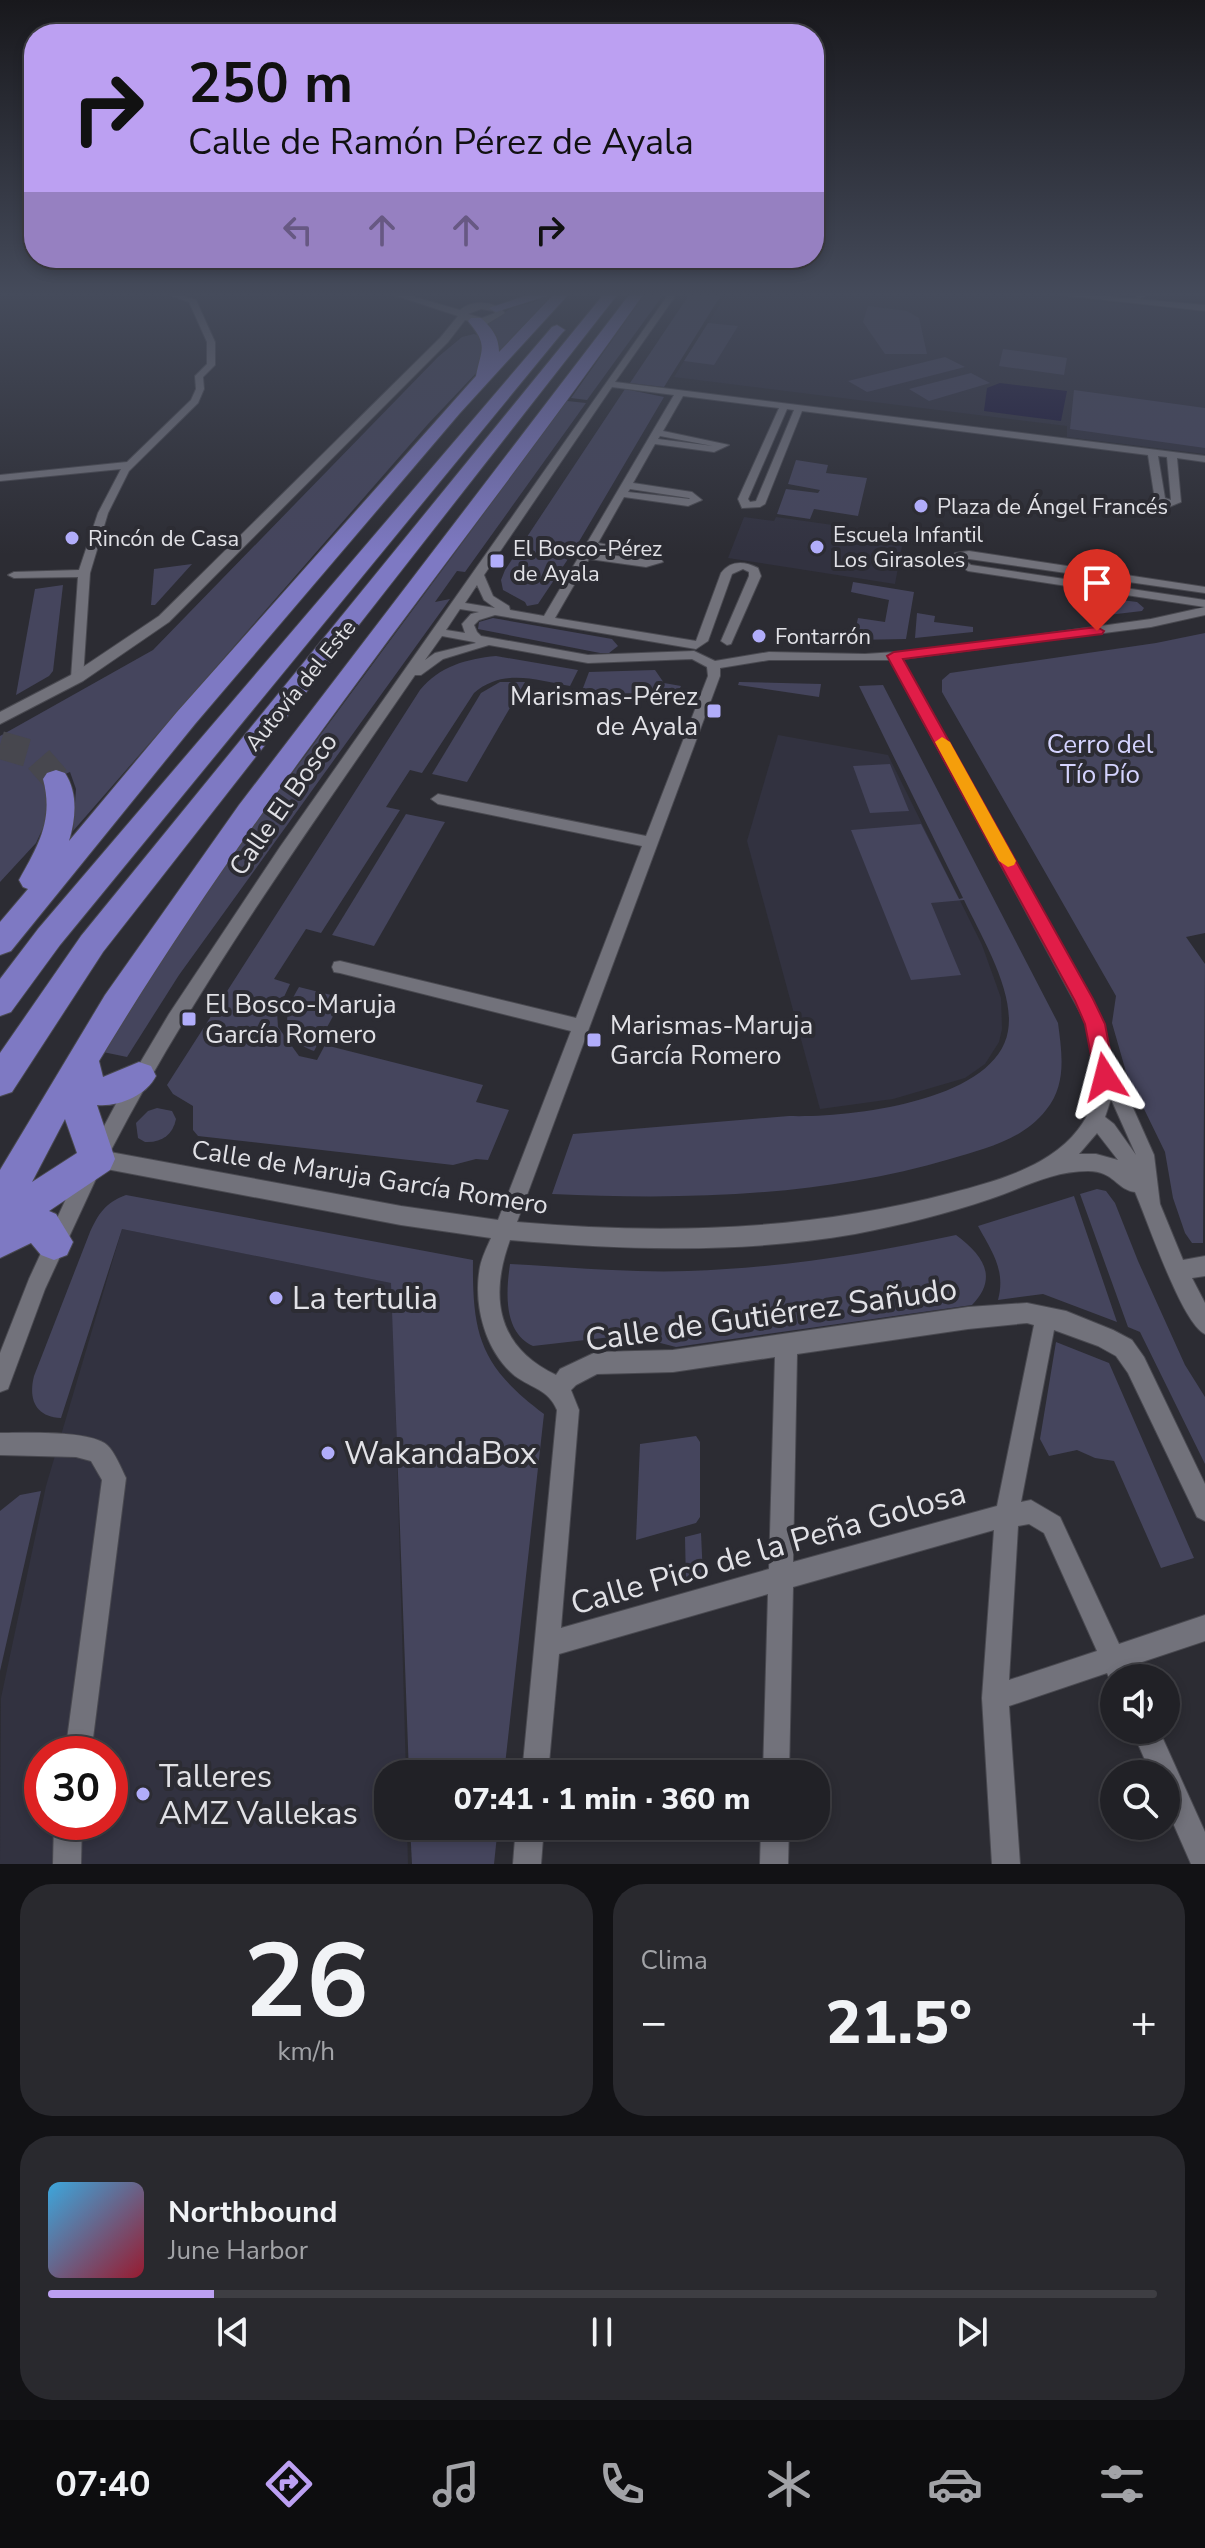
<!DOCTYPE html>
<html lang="es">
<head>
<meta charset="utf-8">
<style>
	:root { --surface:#212126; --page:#29292e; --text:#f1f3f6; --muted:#a2a3a7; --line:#3e3e43; --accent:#bca0f2 }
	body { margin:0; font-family:"Nunito Sans",sans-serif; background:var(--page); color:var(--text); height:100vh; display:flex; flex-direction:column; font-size:30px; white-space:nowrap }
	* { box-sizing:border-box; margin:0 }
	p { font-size:26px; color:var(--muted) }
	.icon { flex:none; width:44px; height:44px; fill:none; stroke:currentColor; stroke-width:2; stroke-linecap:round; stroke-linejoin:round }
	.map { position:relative; height:1864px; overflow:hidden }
	.side { display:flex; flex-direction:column; gap:20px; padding:20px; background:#121215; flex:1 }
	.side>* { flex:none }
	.hud { position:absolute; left:24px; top:24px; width:800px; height:244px; border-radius:32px; box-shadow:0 4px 12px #0003,0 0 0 2px var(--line); background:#bca0f2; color:#111; overflow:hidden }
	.controls { position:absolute; left:1100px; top:1664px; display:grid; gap:16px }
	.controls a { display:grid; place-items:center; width:80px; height:80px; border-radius:50%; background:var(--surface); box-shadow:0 4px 12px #0003,0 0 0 2px var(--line); font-size:40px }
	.speed { position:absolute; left:24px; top:1736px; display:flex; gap:16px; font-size:40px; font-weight:700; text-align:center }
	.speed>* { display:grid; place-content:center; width:104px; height:104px; border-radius:50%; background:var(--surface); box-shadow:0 4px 12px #0003,0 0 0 2px var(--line); line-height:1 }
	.speed .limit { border:12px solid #d22; background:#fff; color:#111 }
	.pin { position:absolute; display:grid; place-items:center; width:68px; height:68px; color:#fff; margin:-82px -34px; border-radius:50% 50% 50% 0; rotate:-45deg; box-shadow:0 0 8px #0007 }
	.pin .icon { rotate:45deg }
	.me { position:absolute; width:88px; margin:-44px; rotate:351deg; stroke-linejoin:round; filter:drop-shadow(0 0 6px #0008) }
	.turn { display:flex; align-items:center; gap:28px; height:168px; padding:0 32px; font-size:36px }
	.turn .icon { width:104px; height:104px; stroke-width:2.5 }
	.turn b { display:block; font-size:56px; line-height:68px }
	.lanes { display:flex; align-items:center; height:76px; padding:0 32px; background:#0003; justify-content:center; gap:40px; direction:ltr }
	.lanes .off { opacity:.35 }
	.big { font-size:60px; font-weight:800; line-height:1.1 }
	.side .tile { flex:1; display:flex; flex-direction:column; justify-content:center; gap:12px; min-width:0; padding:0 28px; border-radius:32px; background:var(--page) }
	.side .dial { align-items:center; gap:0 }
	.dial b { font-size:104px; line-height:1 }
	.song { display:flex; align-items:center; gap:24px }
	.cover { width:96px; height:96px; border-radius:12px; background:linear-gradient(135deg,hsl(200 70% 55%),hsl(350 70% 35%)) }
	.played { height:8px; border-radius:4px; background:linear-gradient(90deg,var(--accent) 15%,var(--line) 15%) }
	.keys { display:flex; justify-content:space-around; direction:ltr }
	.heat { display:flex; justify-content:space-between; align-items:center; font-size:44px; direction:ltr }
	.side .tiles { flex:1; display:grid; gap:20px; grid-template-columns:1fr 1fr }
	.tile:last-child { grid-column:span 2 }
	.trip { position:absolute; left:374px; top:1760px; width:456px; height:80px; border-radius:32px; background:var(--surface); box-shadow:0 4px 12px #0003,0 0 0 2px var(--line); font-weight:800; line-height:80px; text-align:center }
	.tab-bar { display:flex; height:128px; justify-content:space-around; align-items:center; background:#0d0d0f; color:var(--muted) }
	.tab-bar .icon { width:56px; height:56px }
	.tab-bar .selected { color:var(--accent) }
	.tab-bar b { font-size:36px; color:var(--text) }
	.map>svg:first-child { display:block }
	.built { fill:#323240; fill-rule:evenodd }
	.green { fill:#45455d }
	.water { fill:#1c173c }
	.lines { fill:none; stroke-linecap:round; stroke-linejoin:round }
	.motorway-tunnel { stroke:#47474e; stroke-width:28; stroke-dasharray:28 14; stroke-linecap:butt }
	.minor-casing { stroke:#494950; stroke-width:2 }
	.tertiary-casing { stroke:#494950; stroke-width:2 }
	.motorway-casing { stroke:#494950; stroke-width:2 }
	.minor { fill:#72727b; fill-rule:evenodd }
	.tertiary { fill:#72727b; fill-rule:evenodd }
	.motorway { fill:#7e79c3; fill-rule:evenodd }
	.route { fill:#e11d48; stroke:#92132f; stroke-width:2 }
	.slow { fill:#f59e0b }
	.poi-dot { fill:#b1adfa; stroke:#2c2c33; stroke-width:3 }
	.labels { text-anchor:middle; stroke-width:8; stroke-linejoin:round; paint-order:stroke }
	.far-poi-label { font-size:22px; fill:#e1e1e6; stroke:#2c2c33; text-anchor:start }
	.far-street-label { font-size:22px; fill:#e1e1e6; stroke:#2c2c33 }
	.poi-label { font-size:26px; fill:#e1e1e6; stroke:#2c2c33; text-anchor:start }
	.park-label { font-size:26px; fill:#d4d3fe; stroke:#2c2c33 }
	.street-label { font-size:26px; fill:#e1e1e6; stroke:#2c2c33 }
	.near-poi-label { font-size:32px; fill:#e1e1e6; stroke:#2c2c33; text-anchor:start }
	.near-street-label { font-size:32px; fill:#e1e1e6; stroke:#2c2c33 }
</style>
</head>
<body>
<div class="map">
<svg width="1205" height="1864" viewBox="0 0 1205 1864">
	<rect width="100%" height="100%" fill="#2c2c33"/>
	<g class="built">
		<polygon points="726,295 1026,295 1205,312 1205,454 1067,437 1067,426 674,377"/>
		<polygon points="744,517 774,521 776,517 904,535 895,584 728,558"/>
		<polygon points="778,735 888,755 982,945 1001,998 1002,1029 999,1042 985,1064 965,1078 893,1099 820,1109 747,841"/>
		<path d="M122,1229L392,1283L406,1774H388V1826H407L408,1864H0L1,1698L46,1486ZM42,1754H110V1822H42Z"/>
	</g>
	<g class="green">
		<polygon points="546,295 554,295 495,360 497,339 487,324 511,308 534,302"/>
		<polygon points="644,295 663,295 587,400 571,398"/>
		<polygon points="689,295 721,295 664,387 630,383"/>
		<polygon points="868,306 907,311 919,318 927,354 885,354 863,322"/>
		<polygon points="708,323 738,326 714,365 684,361"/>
		<polygon points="474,334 483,337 480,369 428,424 73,831 76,789 70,772 44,783 49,815 36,843 0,882 0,736 153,650 438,357 462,337"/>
		<polygon points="1003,349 1067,358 1064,375 999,366"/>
		<polygon points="945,357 965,367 867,392 848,381"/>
		<polygon points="971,373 990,383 929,401 909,389"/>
		<polygon points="625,389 664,397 574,550 538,604 527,606 525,602 503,590 501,580 505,570"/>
		<polygon points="1074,390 1205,408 1205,448 1070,429"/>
		<polygon points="567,401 586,403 465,572 457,571 435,602 450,599 179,975 127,1057 103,1052 205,891"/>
		<polygon points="796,460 828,465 826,473 867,478 858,516 814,509 810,519 777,514 786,489 818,493 820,490 788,484"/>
		<polygon points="192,564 155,605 151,605 154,569"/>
		<polygon points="853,582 914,592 906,639 853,640 858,618 885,622 889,600 851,592"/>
		<polygon points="63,585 53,671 49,676 16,695 35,589"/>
		<polygon points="1090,596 1137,602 1144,608 1142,611 1091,617"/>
		<polygon points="917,613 935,616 934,622 973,627 973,632 915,638"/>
		<polygon points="493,618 612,639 618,646 609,653 600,653 478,629 479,622"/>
		<polygon points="1205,633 1205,933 1186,937 1205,964 1203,1243 1192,1243 1185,1233 1173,1198 1165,1152 1126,1072 1112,1023 1116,996 942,692 942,680 950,673 1156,643"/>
		<path d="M496,656L578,670L570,686C536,680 503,668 474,693L422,773L410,770L386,807L400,810L321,933L306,929L274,979L290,984L277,1012L278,1027L299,1056L317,1060L325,1045L483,1085L476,1102L509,1110L488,1160L476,1159L453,1165L198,1136L193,1130V1106L173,1094L167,1085L420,690C440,666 466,659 496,656Z"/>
		<polygon points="655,670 664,683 681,686 672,704 583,688 589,672"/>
		<polygon points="500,682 525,682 467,782 432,774 481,693"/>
		<polygon points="739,682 821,684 819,697 738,685"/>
		<path d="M883,685L1058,1023C1062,1054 1067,1084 1046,1110C1023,1140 984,1149 950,1159C820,1197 686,1200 552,1194L573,1134L789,1116C847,1118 996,1102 1008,1031C1015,991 981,936 964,900L931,903L961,975L911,980L851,830L921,824L959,899L963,898L859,686Z"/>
		<polygon points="890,764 909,811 870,813 853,766"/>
		<polygon points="406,814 445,822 374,946 332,935"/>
		<path d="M299,987L343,998L314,1051C279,1039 283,1013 299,987Z"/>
		<path d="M157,1108L172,1111L176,1119C173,1135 161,1143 145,1142L138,1138L136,1123L148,1111Z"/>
		<polygon points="1097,1189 1106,1191 1115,1203 1138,1261 1185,1365 1205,1397 1205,1464 1140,1332 1128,1327 1080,1194"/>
		<path d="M126,1195L473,1260C472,1336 481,1367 544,1414L504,1774H409L391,1283L122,1229L61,1418C36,1417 28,1400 34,1376L90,1232C99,1213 105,1203 126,1195Z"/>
		<path d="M1074,1196L1117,1322L1043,1294L998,1300C1006,1270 992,1252 978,1226Z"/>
		<path d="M956,1235C983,1255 999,1277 972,1305L676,1347L629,1335L533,1346C503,1332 506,1292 510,1264C569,1267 629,1273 688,1271C779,1268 868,1254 956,1235Z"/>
		<polygon points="1056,1342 1109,1363 1194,1558 1161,1568 1114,1461 1095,1458 1077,1450 1049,1456 1040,1439"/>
		<polygon points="696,1436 700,1442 700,1517 696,1523 636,1540 640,1444"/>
		<polygon points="41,1491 0,1671 0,1511 20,1495"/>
		<polygon points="701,1533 703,1577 686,1583 685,1537"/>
		<polygon points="410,1826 498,1826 494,1864 412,1864"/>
	</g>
	<polygon class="water" points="1000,383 1067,391 1061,421 984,411 987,388"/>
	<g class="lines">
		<polyline class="motorway-tunnel" points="0,745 35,755 56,779"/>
		<g class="minor-casing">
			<g id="minor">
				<polygon points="169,295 180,295 196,300 215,342 215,365 203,377 204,389 198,403 129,471 108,513 90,573 83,678 77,682 71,678 78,577 14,578 8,575 14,572 79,570 98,513 121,469 0,481 0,475 127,462 191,400 196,389 195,376 207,364 207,342 189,302"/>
				<path d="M668,295H676L615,382L1205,456V462L1177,458L1181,502L1169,507L1155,500L1148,455L802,411L765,504L760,507L742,508L738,499L779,408L683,396L663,431L729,445L714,452L655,444L633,483L692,492L702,500L688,506L624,497L598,543L657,553L663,562L646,567L589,559L555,618L696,641L721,573C731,560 744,561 758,568L761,576L731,644L727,645L721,641L749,576V572L743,569L732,574L708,641L696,649L495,615L479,620L474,625L477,632L481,636L588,655L694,651L715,661L769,652L865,654L927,650L1151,619L1205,607L968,571L949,559L955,553L969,551L1205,587V593L962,558L971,565L1205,600V615L1151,627L902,659L1104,1024L1113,1063L1154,1155L1160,1204L1183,1260L1205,1256V1276L1192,1278L1205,1303V1334C1182,1324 1147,1219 1135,1192C1117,1190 1114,1171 1088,1171C1052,1171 1023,1188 990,1199C946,1214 901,1225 855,1234C741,1254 624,1250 510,1240C489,1297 497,1347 556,1375L560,1369L596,1352L673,1350L968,1307L1027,1303L1066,1311L1113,1330L1132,1340L1144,1357L1205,1484V1521L1197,1517L1128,1373L1116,1356L1098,1346L1054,1330L1021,1502L1031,1500L1060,1517L1119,1644L1205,1615V1641L1130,1666L1135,1678H1114V1688L1107,1673L1009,1706L1020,1864H992L982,1698L994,1530L793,1587L789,1774H763L768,1594L559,1654L548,1774H522L557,1410C548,1389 533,1389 515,1376C485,1351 473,1305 480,1267C482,1257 487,1247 491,1238L401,1225L101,1168L45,1289L8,1389L0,1392V1353L29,1279L71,1188L118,1100L169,1014L280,847ZM612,387L674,395L544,616L510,610L509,606L493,596L484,575ZM787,409L794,410L756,501L750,502L748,499ZM660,436L713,446L658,439ZM1158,456L1167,457L1171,500L1165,498ZM630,489L689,498L690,499L628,492ZM595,549L649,558L650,560L593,553ZM477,585L484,600L495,608L465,603ZM460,609L479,612L471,614L462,624L465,633L446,630ZM442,636L474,642L476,643L435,653L425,660ZM489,645L588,663L692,659L707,667L708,676L646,836L438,794L431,799L438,804L642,846L576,1018L340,961L334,962L332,967L334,972L340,973L571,1031L498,1220L401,1206L110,1152C197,984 308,831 415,675H421L443,659ZM769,660H890L1087,1025C1095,1058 1103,1094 1082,1124C1054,1166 997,1181 951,1193C808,1231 663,1235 517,1222L720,676V668ZM1111,1099L1136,1155L1114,1124L1105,1117ZM1097,1133L1118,1160L1096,1154H1079ZM1027,1323L1034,1325L997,1506L793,1562L797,1354L968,1329ZM775,1357L769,1569L561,1628L579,1410L571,1390L576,1385L597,1374L673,1372ZM1029,1524L1044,1533L1097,1651L1009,1680L1018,1526Z"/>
				<polygon points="1136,295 1144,295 1144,297 1137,299"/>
				<path d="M0,1433C23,1433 91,1430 107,1445C115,1452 121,1468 126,1478L91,1754H65L102,1480L91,1461L76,1457L0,1455Z"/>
				<polygon points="1132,1730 1159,1730 1205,1832 1205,1864 1191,1864 1166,1807 1166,1774 1151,1774"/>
				<polygon points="54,1822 82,1822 81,1864 53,1864"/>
				<polygon points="516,1826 544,1826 541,1864 513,1864"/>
				<polygon points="761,1826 789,1826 788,1864 760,1864"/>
			</g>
		</g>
		<g class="tertiary-casing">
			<g id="tertiary">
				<path d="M394,295H408L460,310C472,300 495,300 505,313L487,324L465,320L448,342L169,622L83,681L0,724V712L71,675L159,616L440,338L458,316ZM481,309L493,311L495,313L482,318L468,314Z"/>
				<polygon points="1061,295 1092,295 1205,305 1205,311"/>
			</g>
		</g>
		<g class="motorway-casing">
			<g id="motorway">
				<polygon points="528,295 550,295 496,312 489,308"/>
				<path d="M553,295H568L460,413L195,724L11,951L0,955V922L28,889L23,887L19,880C38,846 54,820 43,779L47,773L56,770L65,773C78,793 76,818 69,841L177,712L476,376C481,349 489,346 468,321L471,318H481C492,328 499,337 499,352Z"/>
				<polygon points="603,295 617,295 103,952 12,1092 0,1096 0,1053 81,936"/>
				<path d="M629,295H643C462,551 261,792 99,1061L103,1077L139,1062L151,1066L156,1076C146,1096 118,1107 97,1105L115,1159L110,1170L49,1211L56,1214L73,1242L67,1255L54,1260L41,1255L31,1243L0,1258V1170L105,995L239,805ZM65,1119L77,1153L32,1182Z"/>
				<polygon points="557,325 565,330 562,333 60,945 11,1012 0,1016 0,979 38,929 552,327"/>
			</g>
		</g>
		<use href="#minor" class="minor"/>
		<use href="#tertiary" class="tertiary"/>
		<use href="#motorway" class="motorway"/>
	</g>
	<linearGradient id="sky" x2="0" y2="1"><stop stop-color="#18181c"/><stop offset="0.53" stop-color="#454b5b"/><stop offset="1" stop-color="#454b5b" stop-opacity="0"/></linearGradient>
	<rect width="1205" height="555" fill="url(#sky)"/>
	<polygon class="route" points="1097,627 1104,631 1102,634 903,659 1093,999 1105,1024 1115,1077 1112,1083 1105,1086 1098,1083 1095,1077 1085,1024 1075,1001 887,656 894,652"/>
	<polygon class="slow" points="942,737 950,742 1016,861 1014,865 1008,867 999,861 935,742"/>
	<g class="poi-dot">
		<circle cx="921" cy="506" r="8"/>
		<circle cx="72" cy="538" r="8"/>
		<circle cx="817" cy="547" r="8"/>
		<rect x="489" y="553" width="16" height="16" rx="4"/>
		<circle cx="759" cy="636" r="8"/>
		<rect x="706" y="703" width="16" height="16" rx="4"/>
		<rect x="181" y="1011" width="16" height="16" rx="4"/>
		<rect x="586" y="1032" width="16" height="16" rx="4"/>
		<circle cx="276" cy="1298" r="8"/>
		<circle cx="328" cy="1453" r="8"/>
		<circle cx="143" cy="1794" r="8"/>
	</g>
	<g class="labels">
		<g class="far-poi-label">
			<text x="937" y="514">Plaza de Ángel Francés</text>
			<text x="833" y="542">Escuela Infantil<tspan x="833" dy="25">Los Girasoles</tspan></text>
			<text x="88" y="546">Rincón de Casa</text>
			<text x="513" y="556">El Bosco-Pérez<tspan x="513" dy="25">de Ayala</tspan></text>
			<text x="775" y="644">Fontarrón</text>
		</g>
		<g class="far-street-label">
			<text transform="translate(300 685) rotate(-51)" y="8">Autovía del Este</text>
		</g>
		<g class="poi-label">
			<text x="698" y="705" text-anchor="end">Marismas-Pérez<tspan x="698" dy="30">de Ayala</tspan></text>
			<text x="205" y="1013">El Bosco-Maruja<tspan x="205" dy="30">García Romero</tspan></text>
			<text x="610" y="1034">Marismas-Maruja<tspan x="610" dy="30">García Romero</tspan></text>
		</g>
		<g class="park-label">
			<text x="1100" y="753">Cerro del<tspan x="1100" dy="30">Tío Pío</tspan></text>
		</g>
		<g class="street-label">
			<text transform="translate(283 804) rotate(-55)" y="9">Calle El Bosco</text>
			<text transform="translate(370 1177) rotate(9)" y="9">Calle de Maruja García Romero</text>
		</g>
		<g class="near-poi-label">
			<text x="292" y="1309">La tertulia</text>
			<text x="344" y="1464">WakandaBox</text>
			<text x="159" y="1787">Talleres<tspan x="159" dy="37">AMZ Vallekas</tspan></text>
		</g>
		<g class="near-street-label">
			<text transform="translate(771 1314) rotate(-8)" y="11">Calle de Gutiérrez Sañudo</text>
			<text transform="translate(768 1548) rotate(-16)" y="11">Calle Pico de la Peña Golosa</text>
		</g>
	</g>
</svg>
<div class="controls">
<a><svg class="icon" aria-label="sound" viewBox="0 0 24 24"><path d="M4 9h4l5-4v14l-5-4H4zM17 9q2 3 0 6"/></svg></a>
<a><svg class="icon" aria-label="search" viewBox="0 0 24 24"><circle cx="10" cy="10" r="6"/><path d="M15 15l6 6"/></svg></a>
</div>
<div class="speed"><div class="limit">30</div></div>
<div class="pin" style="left:1097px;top:631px;background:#d93025"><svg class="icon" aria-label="arrive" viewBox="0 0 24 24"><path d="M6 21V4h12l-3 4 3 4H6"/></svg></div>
<svg class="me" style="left:1105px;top:1077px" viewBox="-20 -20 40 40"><path d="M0-17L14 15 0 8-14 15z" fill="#e11d48" stroke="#fff" stroke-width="4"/></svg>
<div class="trip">07:41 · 1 min · 360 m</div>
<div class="hud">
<div class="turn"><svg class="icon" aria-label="right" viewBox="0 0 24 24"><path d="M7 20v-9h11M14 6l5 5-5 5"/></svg><div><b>250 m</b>Calle de Ramón Pérez de Ayala</div></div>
<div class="lanes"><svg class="icon off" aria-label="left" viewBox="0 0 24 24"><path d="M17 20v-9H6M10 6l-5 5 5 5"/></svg><svg class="icon off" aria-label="ahead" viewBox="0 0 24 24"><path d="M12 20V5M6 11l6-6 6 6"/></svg><svg class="icon off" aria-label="ahead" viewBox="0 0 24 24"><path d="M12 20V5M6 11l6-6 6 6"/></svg><svg class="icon" aria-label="right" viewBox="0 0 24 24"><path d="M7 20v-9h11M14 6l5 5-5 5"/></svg></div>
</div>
</div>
<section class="side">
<div class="tiles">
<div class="tile dial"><b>26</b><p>km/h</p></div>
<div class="tile"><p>Clima</p>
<div class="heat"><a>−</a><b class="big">21.5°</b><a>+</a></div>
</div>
<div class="tile">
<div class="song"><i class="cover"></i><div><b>Northbound</b><p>June Harbor</p></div></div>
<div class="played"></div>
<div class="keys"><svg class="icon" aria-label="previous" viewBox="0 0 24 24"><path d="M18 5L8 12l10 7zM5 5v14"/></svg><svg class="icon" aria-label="pause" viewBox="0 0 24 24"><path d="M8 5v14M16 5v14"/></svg><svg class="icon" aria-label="next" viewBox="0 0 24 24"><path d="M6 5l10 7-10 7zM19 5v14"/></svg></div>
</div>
</div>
</section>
<nav class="tab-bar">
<b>07:40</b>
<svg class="icon selected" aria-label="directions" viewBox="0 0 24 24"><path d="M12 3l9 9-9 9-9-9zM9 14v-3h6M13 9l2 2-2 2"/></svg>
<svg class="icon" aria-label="music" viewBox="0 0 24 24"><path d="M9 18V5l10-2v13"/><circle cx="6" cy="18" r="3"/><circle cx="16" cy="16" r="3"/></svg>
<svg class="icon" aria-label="phone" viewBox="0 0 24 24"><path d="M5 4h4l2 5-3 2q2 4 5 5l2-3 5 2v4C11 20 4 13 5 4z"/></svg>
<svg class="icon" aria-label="climate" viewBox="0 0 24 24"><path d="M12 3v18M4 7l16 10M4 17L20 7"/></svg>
<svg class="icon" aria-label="car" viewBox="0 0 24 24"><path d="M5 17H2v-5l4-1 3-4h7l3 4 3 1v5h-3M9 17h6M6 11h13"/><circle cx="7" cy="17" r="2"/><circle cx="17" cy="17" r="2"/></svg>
<svg class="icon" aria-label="filters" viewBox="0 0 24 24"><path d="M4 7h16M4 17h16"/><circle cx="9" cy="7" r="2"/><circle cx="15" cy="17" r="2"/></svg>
</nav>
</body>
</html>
